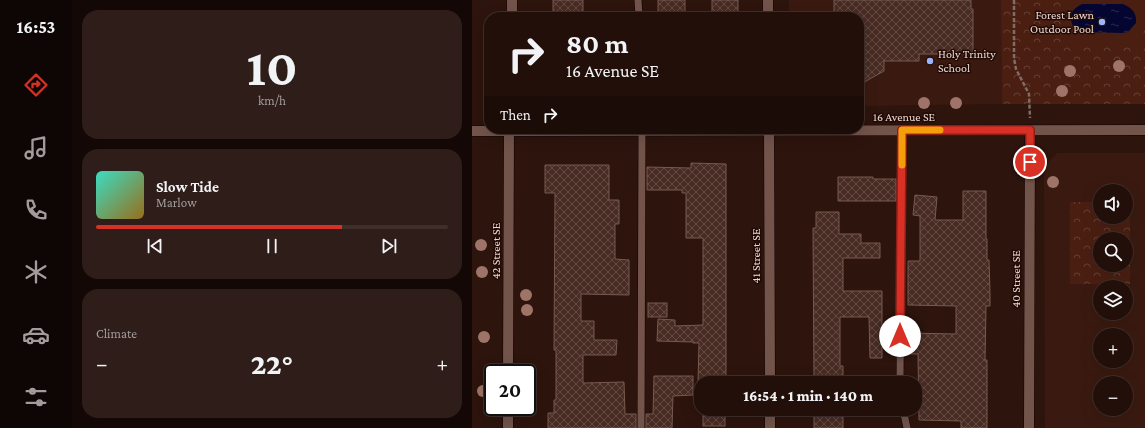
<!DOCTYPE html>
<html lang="en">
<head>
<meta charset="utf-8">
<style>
	:root { --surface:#220f0a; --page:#2e1d18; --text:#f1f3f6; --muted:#a29c9c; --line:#3f2f2b; --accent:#d93025 }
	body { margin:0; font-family:"Crimson Pro",serif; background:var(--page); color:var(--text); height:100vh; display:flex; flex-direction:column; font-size:15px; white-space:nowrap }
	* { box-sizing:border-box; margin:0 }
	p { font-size:13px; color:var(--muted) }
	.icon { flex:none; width:22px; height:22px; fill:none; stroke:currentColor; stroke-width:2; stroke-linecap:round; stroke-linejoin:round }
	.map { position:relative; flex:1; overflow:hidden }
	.drawer { display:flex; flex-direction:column; gap:10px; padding:10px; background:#130806; width:400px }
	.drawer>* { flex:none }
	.guide { position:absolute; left:12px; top:12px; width:380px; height:122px; border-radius:16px; box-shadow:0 4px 16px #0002,0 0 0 1px var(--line); background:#220f0a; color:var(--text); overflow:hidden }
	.fabs { position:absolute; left:621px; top:184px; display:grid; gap:8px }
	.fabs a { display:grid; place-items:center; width:40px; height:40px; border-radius:50%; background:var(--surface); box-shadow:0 4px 16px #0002,0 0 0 1px var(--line); font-size:20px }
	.speed { position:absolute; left:12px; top:364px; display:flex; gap:8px; font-size:20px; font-weight:700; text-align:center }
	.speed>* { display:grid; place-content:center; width:52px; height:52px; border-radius:50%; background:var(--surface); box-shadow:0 4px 16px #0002,0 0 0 1px var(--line); line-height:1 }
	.speed .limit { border:2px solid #111; border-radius:6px; background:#fff; color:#111 }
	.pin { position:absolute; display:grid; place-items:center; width:34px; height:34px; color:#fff; margin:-17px; border:2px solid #fff; border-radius:50%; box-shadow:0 1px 4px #0007 }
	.me { position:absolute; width:44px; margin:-22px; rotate:0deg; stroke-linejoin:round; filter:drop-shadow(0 0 3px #0008) }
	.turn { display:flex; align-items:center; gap:14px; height:84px; padding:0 16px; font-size:18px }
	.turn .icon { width:52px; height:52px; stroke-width:2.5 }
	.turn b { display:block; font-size:28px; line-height:34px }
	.then { display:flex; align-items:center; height:38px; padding:0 16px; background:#0003; gap:8px; font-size:15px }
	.big { font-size:30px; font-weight:800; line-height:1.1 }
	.drawer .tile { flex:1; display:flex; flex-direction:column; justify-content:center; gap:6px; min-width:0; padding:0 14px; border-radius:16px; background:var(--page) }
	.drawer .dial { align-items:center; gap:0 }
	.dial b { font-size:52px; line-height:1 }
	.song { display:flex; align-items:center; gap:12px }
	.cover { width:48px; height:48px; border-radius:6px; background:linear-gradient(135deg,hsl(170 70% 55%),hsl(40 70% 35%)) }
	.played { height:4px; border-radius:2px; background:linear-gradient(90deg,var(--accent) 70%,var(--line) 70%) }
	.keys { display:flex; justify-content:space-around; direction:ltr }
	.heat { display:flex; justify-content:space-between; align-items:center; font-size:22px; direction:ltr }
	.trip { position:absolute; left:222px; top:376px; width:228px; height:40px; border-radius:16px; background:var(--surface); box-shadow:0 4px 16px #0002,0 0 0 1px var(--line); font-weight:800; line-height:40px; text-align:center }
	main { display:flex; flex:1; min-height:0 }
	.tabs { display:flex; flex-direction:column; width:72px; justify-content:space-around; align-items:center; background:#0e0604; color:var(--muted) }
	.tabs .icon { width:28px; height:28px }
	.tabs .on { color:var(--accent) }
	.tabs b { font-size:18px; color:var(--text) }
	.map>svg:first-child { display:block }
	.built { fill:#3a1a10; fill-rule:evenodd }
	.park { fill:url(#park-crowns); fill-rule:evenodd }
	.garden { fill:#4a1f12 }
	.water { fill:url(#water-ripples) }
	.building { fill:url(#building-cross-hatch); stroke:#77594f }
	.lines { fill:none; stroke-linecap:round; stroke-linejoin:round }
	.lane-casing { stroke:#140200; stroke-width:8 }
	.street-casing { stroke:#140200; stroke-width:11 }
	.path { stroke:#816b64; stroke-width:2.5; stroke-dasharray:4 2; stroke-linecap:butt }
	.lane { stroke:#72544b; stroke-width:7 }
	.street { stroke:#72544b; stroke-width:10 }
	.tree { fill:#9d7467 }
	.route-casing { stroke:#8d1f18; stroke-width:10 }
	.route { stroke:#d93025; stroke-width:7 }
	.slow { stroke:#f59e0b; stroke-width:7 }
	.poi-dot { fill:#9cb4fd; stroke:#230b05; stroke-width:1.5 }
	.labels { text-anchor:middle; stroke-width:3; stroke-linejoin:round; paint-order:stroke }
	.poi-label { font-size:12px; fill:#ead7d2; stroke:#230b05; text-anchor:end }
	.street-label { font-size:12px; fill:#ead7d2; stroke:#230b05 }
</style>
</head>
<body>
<main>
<nav class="tabs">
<b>16:53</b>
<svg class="icon on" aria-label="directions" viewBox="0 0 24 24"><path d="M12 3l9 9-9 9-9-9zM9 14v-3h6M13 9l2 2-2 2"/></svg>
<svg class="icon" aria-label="music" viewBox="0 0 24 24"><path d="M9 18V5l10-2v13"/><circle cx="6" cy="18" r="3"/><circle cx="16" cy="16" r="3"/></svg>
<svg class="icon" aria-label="phone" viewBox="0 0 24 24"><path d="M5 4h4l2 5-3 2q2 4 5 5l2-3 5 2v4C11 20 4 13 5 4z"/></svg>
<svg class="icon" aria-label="climate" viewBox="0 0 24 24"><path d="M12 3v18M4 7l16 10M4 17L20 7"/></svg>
<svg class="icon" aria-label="car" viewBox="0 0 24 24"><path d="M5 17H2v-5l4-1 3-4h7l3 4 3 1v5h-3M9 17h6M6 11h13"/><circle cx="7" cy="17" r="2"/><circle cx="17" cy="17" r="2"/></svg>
<svg class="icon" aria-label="filters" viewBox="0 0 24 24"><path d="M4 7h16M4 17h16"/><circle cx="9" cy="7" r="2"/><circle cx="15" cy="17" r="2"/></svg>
</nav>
<section class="drawer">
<div class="tile dial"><b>10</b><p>km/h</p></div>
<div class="tile">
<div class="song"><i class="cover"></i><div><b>Slow Tide</b><p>Marlow</p></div></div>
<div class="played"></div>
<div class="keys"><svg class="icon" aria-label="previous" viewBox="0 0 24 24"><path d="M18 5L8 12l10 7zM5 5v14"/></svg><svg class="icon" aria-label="pause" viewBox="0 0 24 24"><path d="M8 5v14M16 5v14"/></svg><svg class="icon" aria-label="next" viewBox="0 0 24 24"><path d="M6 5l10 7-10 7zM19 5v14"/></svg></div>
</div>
<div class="tile"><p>Climate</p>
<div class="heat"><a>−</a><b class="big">22°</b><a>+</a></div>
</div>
</section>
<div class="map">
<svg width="673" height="428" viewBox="0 0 673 428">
	<defs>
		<pattern id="park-crowns" width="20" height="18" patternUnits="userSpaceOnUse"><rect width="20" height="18" fill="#4a1f12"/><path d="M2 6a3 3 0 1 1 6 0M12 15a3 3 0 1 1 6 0" fill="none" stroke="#643f34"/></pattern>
		<pattern id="water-ripples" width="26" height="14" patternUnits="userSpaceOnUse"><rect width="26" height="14" fill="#040631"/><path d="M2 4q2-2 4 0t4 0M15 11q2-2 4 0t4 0" fill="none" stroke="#292a4e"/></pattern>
		<pattern id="building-cross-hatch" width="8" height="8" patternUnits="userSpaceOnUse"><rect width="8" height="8" fill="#482c24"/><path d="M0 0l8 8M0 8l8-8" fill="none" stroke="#634a43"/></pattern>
	</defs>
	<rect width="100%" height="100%" fill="#2d140d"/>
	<g class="built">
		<polygon points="317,0 529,0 530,104 387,106 387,17 317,17"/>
		<path d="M585,153H673V428H573L572,167ZM628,191H654V217H628ZM628,239H654V265H628ZM628,287H654V313H628ZM628,335H654V361H628ZM628,383H654V409H628Z"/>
	</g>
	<g class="park">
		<polygon points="529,0 673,0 673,104 530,104"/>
		<path d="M598,202H628V217H654V202H658V284H598ZM628,239H654V265H628Z"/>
	</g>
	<path class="garden" d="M595,0H673V19H671L670,44L607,45C589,36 584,19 598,4Z"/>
	<path class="water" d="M610,4H651C660,8 665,13 664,23L656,32L650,33L610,32L601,26C596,15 600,9 610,4Z"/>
	<g class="building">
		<rect x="81" y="0" width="30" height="17"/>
		<rect x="186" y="0" width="27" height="17"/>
		<rect x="240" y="0" width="26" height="17"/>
		<polygon points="362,0 499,0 499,9 501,9 501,54 447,54 447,61 412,61 412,71 387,85 387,17 362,17"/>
		<polygon points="219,163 254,164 254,383 226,383 227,343 221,343 221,342 185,341 186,319 203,320 203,326 231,325 231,238 214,238 214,193 210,193 210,190 175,190 175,167 219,168"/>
		<polygon points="73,165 137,165 137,200 147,200 147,224 143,224 143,259 157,260 157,295 109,294 109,321 122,321 122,340 145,340 144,355 111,355 111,383 152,382 153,414 164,414 164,428 76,428 76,413 82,413 82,400 84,400 84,350 82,350 83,193 73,193"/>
		<polygon points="366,177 401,177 401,179 424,179 424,201 366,201"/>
		<polygon points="491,191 514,191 514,239 515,239 515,260 517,260 518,293 518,306 514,306 513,360 515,360 515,428 489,428 489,421 447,420 446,354 434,354 435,333 484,334 484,306 436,305 436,261 448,261 448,216 441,215 443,195 465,197 463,220 491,220"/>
		<polygon points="344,212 367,212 367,234 389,234 389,243 408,243 408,258 371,258 371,291 410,291 410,358 398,358 397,317 368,317 368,366 371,366 371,383 342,383 341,228 344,228"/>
		<rect x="176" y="303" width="19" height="14"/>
		<polygon points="182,376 221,376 221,395 201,396 200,428 174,428 174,414 181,414"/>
		<rect x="231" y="409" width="22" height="17"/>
		<rect x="342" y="409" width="29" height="19"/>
	</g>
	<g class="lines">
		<g class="lane-casing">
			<g id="lane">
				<polyline points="166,0 167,17"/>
				<polyline points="428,383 430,130"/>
				<polyline points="431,409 435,428"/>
				<polyline points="169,428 170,129"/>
			</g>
		</g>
		<g class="street-casing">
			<g id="street">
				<polyline points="296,0 296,17"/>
				<polyline points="40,17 40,0"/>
				<polyline points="297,129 298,383"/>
				<polyline points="0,131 673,130"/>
				<polyline points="36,373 37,129"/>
				<polyline points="298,409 298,428"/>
				<polyline points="36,428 36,407"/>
				<polyline points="557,428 558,130"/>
			</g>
		</g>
		<polyline class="path" points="542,0 542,58 544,69 557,94 558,118"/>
		<use href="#lane" class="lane"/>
		<use href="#street" class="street"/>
	</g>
	<g class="tree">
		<circle cx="647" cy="66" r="6"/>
		<circle cx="598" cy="71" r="6"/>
		<circle cx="590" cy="91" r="6"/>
		<circle cx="452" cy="103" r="6"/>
		<circle cx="484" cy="103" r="6"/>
		<circle cx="581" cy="182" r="6"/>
		<circle cx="9" cy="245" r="6"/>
		<circle cx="10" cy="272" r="6"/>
		<circle cx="54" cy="295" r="6"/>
		<circle cx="55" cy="310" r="6"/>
		<circle cx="12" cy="337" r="6"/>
		<circle cx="11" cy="391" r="6"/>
	</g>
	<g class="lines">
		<g class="route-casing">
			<polyline id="route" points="428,336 430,130 558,130 558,162"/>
		</g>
		<use href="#route" class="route"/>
		<polyline class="slow" points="430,165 430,130 468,130"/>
	</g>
	<g class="poi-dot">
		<circle cx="630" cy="22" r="4"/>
		<circle cx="458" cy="61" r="4"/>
	</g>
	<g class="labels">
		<g class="poi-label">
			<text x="622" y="19">Forest Lawn<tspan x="622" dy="14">Outdoor Pool</tspan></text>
			<text x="466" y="58" text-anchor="start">Holy Trinity<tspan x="466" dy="14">School</tspan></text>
		</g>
		<g class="street-label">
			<text x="432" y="121">16 Avenue SE</text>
			<text transform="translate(24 251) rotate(-90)" y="4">42 Street SE</text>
			<text transform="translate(284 256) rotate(-90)" y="4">41 Street SE</text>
			<text transform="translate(544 279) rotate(-90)" y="4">40 Street SE</text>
		</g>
	</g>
</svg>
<div class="fabs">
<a><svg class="icon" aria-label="sound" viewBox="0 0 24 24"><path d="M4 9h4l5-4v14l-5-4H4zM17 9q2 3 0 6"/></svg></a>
<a><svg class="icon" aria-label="search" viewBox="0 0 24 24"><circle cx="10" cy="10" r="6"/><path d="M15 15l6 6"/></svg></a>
<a><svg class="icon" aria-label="layers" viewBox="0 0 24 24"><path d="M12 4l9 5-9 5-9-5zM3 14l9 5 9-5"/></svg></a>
<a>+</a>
<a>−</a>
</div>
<div class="speed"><div class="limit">20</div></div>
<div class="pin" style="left:558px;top:162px;background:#d93025"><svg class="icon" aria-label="arrive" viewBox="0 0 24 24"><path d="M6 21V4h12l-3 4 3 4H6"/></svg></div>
<svg class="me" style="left:428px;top:336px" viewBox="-20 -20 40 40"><circle r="19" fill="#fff"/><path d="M0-13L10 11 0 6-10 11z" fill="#d93025"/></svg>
<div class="trip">16:54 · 1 min · 140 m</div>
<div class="guide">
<div class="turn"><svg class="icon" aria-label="right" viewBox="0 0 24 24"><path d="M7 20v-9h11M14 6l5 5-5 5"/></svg><div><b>80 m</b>16 Avenue SE</div></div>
<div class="then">Then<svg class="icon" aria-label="right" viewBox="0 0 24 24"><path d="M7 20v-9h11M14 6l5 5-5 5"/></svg></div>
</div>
</div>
</main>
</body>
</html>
